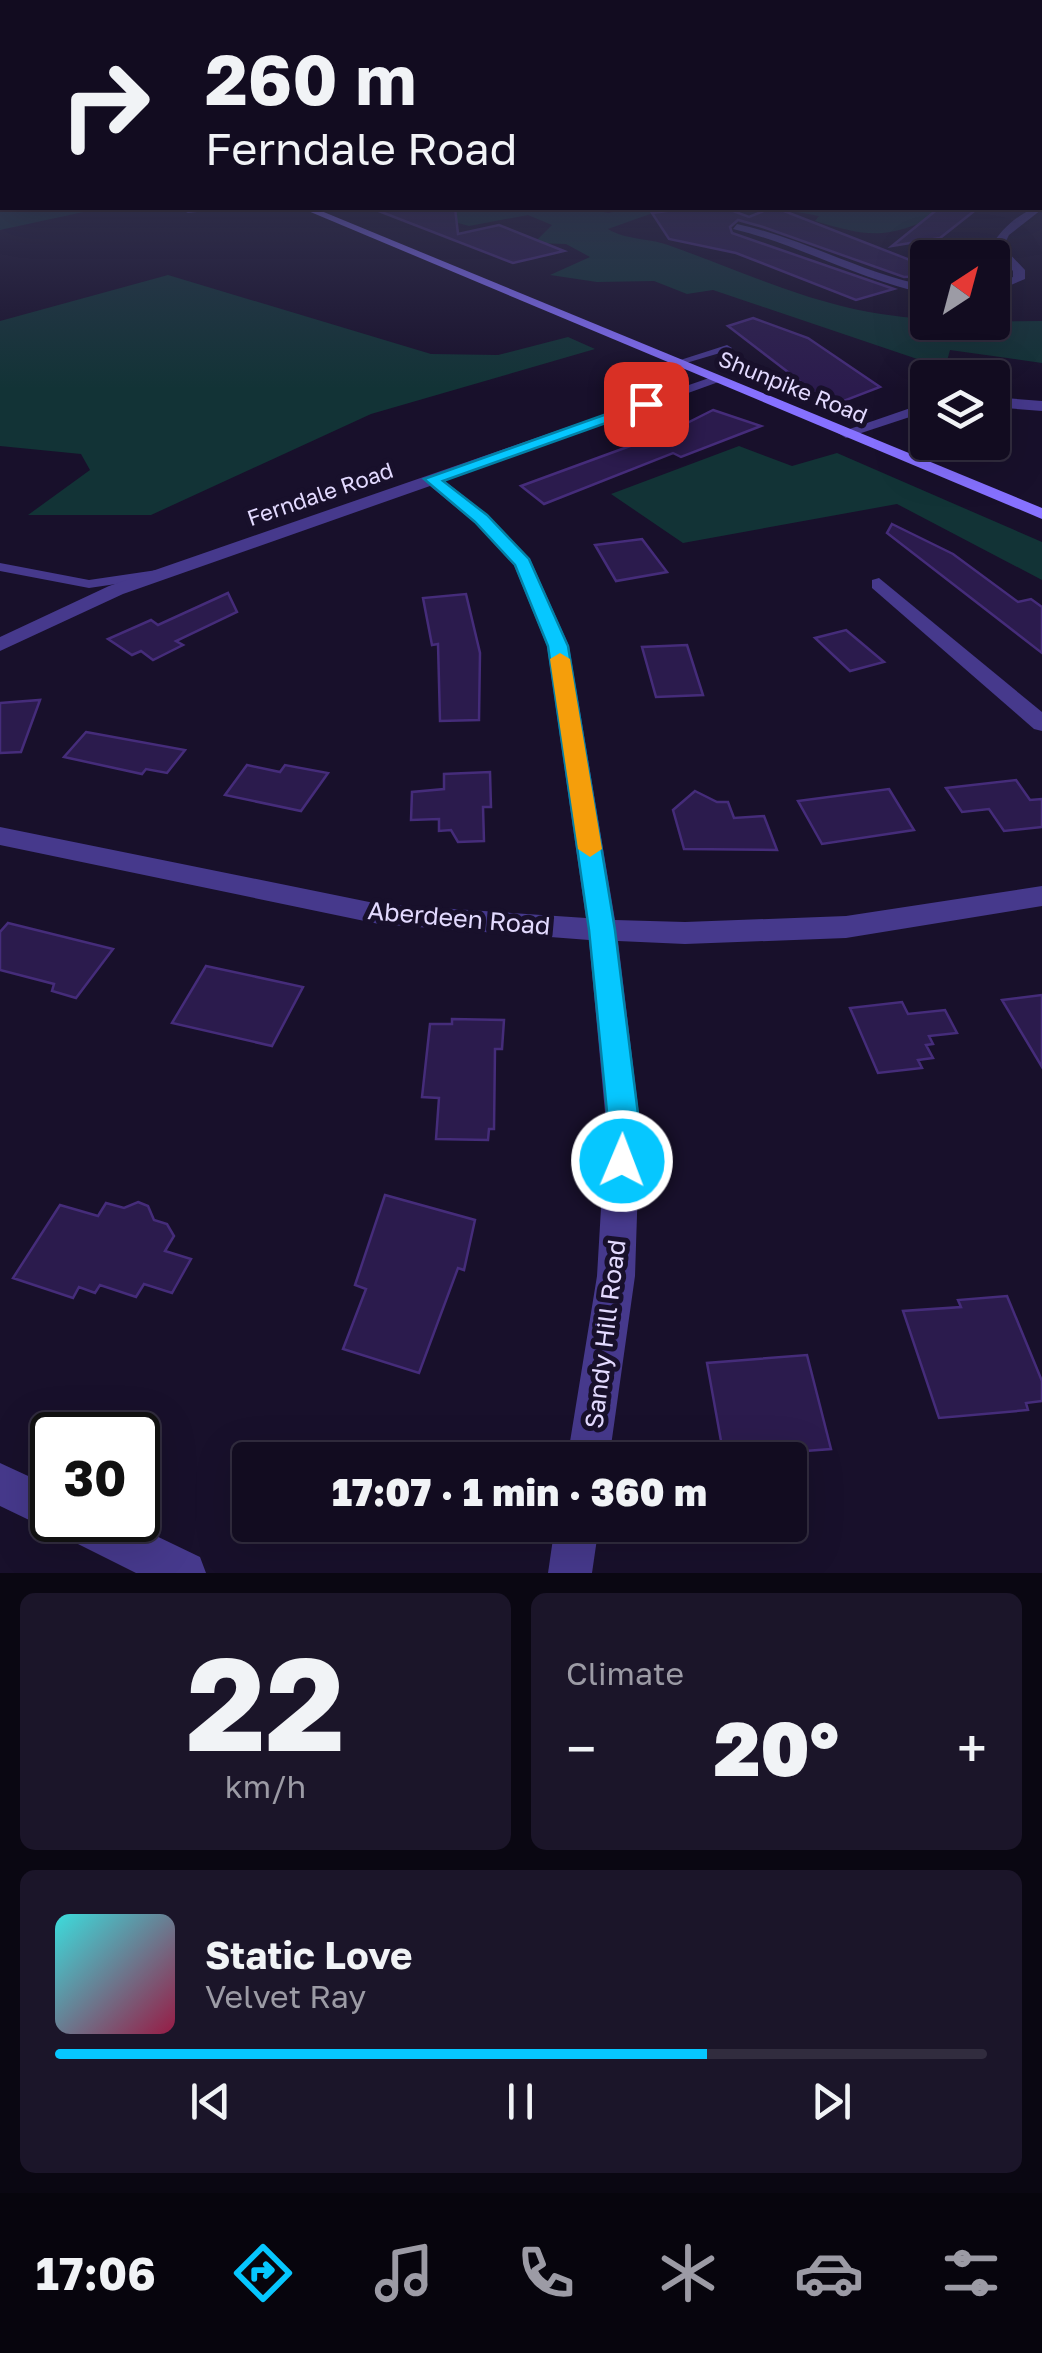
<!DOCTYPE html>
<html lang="en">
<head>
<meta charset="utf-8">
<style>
	:root { --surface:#120c20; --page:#1b1529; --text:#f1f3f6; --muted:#9c9ba5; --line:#312c3e; --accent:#06c7ff }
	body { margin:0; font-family:"Golos Text",sans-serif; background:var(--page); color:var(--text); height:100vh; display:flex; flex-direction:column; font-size:38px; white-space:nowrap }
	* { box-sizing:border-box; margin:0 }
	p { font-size:32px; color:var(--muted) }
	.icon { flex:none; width:55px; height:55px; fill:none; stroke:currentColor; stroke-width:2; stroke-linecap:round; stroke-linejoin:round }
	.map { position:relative; height:1573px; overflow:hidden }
	.panel { display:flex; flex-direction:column; gap:20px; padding:20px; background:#0a0712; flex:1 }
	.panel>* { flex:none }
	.guide { position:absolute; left:0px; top:0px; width:1042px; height:210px; box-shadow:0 10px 40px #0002,0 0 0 2px var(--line); background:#120c20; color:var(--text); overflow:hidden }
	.needle { width:65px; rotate:36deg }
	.buttons { position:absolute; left:910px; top:240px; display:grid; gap:20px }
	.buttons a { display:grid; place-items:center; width:100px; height:100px; border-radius:10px; background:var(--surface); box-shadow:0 10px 40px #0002,0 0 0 2px var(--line); font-size:50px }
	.speed { position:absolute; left:30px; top:1412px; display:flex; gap:20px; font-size:50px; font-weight:700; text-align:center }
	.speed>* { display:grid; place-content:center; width:130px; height:130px; border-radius:50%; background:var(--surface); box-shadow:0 10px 40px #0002,0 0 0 2px var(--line); line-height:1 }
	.speed .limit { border:5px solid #111; border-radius:15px; background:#fff; color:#111 }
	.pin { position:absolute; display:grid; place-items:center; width:85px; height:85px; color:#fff; margin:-42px; border-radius:20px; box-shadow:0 5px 15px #0006 }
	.me { position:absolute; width:110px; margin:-55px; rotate:1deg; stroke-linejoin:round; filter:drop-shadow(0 0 8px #0008) }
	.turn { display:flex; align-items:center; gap:35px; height:210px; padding:0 40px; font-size:45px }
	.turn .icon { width:130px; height:130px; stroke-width:2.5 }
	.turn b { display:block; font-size:70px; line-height:85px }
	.big { font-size:75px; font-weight:800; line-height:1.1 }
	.panel .tile { flex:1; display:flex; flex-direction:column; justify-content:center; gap:15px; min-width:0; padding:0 35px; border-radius:15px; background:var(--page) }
	.panel .dial { align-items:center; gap:0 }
	.dial b { font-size:130px; line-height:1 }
	.song { display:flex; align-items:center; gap:30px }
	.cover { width:120px; height:120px; border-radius:15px; background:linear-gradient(135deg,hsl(180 70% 55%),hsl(340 70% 35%)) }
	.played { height:10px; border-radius:5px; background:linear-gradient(90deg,var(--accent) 70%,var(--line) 70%) }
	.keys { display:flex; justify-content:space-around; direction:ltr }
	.heat { display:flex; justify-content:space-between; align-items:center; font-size:55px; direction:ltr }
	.panel .tiles { flex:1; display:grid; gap:20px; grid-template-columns:1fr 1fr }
	.tile:last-child { grid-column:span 2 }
	.trip { position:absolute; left:232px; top:1442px; width:575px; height:100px; border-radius:10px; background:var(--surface); box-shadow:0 10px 40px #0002,0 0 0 2px var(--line); font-weight:800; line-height:100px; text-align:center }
	.menu { display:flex; height:160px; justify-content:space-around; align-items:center; background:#07050d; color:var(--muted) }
	.menu .icon { width:70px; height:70px }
	.menu .current { color:var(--accent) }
	.menu b { font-size:45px; color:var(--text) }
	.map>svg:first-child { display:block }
	.green { fill:#123336 }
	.building { fill:#2b1b4d; stroke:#452c7a; stroke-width:2.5 }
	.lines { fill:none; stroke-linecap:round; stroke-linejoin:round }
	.service { fill:#46398c; fill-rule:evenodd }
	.minor { fill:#46398c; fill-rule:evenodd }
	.secondary { fill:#8671ff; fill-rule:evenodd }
	.route { fill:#06c7ff; stroke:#0481a6; stroke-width:2.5 }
	.slow { fill:#f59e0b }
	.labels { text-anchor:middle; stroke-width:10; stroke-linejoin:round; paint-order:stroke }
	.far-street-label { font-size:22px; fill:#e3daff; stroke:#18102b }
	.street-label { font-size:25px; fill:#e3daff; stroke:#18102b }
</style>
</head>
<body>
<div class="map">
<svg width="1042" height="1573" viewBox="0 0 1042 1573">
	<rect width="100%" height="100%" fill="#18102b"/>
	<g class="green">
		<polygon points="0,168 2,208 102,208 0,230"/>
		<path d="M403,208L570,212L580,208L609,213L626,208H667L608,229C626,240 648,238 668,245C761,278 825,313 927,319L928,322L1042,321V363L950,350L947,361L932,364L713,290L687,294L654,281L597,282L550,275L590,257L566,244L534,243L552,225L528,215L469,226Z"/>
		<path d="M776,208H927L942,213C889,239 871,238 815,221L819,216Z"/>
		<polygon points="168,275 431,354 498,355 568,337 595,349 371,414 151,515 28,515 90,470 81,454 0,446 0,321"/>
		<polygon points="739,446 792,466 837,453 1042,542 1042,580 897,504 683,543 611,494"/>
	</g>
	<g class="building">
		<polygon points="371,208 455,208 458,234 499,225 564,251 513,263"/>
		<polygon points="690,208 725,208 749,217 771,208 784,211 928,267 928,276 904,277 763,227 738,220 730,227 732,233 894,289 856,300 736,253 669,239 652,213"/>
		<polygon points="939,208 978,208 940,238 892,246"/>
		<polygon points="753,318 808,338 880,387 841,402 814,392 728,326"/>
		<polygon points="713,410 761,426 681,457 673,453 544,504 521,486 671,431"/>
		<polygon points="892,524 953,554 1018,602 1031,599 1042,607 1042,653 887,533"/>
		<polygon points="642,539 667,572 616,581 595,545"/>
		<polygon points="228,593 237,612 176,641 183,645 153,660 141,651 132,655 108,639 151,620 158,625"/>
		<polygon points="466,594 480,653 479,720 440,721 438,644 432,645 423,598"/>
		<polygon points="846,630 884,662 850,671 815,638"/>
		<polygon points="687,645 703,695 656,697 642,647"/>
		<polygon points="40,700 21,752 0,753 0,703"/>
		<polygon points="86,732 185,750 167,773 146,769 142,774 64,757"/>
		<polygon points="247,765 280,772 285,765 328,773 301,811 225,795"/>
		<polygon points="490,772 491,807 483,807 484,841 458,842 451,830 439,831 439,819 411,820 412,792 444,789 444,774"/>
		<polygon points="1016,780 1030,800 1042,799 1042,827 1004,831 989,809 962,812 946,788"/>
		<polygon points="889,789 914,830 822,844 798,801"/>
		<polygon points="695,791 717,802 728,802 734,818 764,816 777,850 684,849 673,810"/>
		<polygon points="8,923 113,949 76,998 52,991 54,984 0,970 0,932"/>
		<polygon points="206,966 303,987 272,1046 172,1023"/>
		<polygon points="1042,995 1042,1067 1002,1000"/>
		<polygon points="902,1002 908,1014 945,1010 957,1033 929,1036 933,1044 926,1045 933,1058 918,1060 922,1068 878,1073 850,1008"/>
		<polygon points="452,1019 504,1020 502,1049 495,1049 494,1129 489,1129 488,1140 436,1139 439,1098 422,1097 430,1024 452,1024"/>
		<polygon points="385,1195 475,1220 464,1270 458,1268 419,1373 343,1349 366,1289 355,1285"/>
		<polygon points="138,1202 148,1206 154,1220 167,1224 174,1236 165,1251 191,1259 172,1293 144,1284 136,1297 100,1285 95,1293 79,1287 73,1298 13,1278 60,1205 98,1216 106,1203 124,1208"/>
		<polygon points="1007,1296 1042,1381 1042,1401 1026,1403 1028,1410 939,1418 903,1311 961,1307 958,1300"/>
		<polygon points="807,1355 831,1449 792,1452 791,1446 723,1452 707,1363"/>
	</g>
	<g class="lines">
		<g class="service">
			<polygon points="206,208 234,208 188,213 184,211"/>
			<polygon points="727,345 732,348 730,350 676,366 671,363"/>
			<polygon points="0,563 89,580 157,570 164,574 157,578 89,588 0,571"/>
		</g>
		<g class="minor">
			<polygon points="1040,168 1042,168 1042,172 1040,171"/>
			<path d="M1041,206V210L1009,235L1003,247L1025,270V279L992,293V285L1013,277V271L991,247C1002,227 1022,211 1041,206Z"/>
			<path d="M737,224C803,238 861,273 928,286V294C860,280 800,245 733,229Z"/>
			<polygon points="712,377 724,380 445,481 487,515 530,559 569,646 615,920 685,922 846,916 1042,886 1042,906 846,938 685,944 618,941 640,1123 635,1276 609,1460 567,1460 597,1276 606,1123 589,940 379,924 0,845 0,827 379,904 586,918 547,646 514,565 475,523 430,486 123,594 0,651 0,637 109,586"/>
			<polygon points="992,397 1042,401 1042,411 992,407"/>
			<polygon points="928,402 928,411 846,438 838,433"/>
			<polygon points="879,578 1042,712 1042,731 1034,729 872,588 872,580"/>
			<polygon points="0,1463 52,1487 52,1520 123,1520 200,1557 206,1573 136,1573 60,1535 57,1529 52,1531 0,1506"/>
			<polygon points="555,1525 599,1525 592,1573 548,1573"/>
		</g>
		<polygon class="secondary" points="301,208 314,208 1042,508 1042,519"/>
	</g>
	<linearGradient id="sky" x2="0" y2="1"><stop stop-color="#0d0918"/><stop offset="0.43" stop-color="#373755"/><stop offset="1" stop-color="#373755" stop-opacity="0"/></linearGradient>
	<rect width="1042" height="389" fill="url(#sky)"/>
	<polygon class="route" points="646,400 651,407 443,481 487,515 529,559 568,646 615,930 639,1122 633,1171 622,1175 610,1171 606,1161 608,1122 589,930 548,646 515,565 475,522 424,479"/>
	<polygon class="slow" points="560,653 570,659 602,849 590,857 578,849 550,659"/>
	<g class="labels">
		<g class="far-street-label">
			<text transform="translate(793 387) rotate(22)" y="8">Shunpike Road</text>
			<text transform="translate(320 494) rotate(-19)" y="8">Ferndale Road</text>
		</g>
		<g class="street-label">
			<text transform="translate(459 918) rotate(5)" y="9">Aberdeen Road</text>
			<text transform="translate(605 1334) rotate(-83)" y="9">Sandy Hill Road</text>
		</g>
	</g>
</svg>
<div class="buttons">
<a><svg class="needle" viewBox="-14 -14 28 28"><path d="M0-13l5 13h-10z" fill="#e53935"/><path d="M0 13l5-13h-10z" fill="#9c9ba5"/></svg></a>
<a><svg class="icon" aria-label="layers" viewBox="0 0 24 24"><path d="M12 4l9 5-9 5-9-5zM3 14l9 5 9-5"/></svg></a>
</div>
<div class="speed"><div class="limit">30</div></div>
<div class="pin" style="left:646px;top:404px;background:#d93025"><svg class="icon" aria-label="arrive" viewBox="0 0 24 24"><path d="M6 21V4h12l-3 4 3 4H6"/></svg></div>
<svg class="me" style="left:622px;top:1161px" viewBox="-20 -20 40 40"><circle r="17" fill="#06c7ff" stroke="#fff" stroke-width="3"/><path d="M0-11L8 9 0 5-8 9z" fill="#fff"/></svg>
<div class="trip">17:07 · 1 min · 360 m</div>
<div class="guide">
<div class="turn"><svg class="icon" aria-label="right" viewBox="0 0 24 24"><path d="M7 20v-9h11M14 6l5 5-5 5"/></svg><div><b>260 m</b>Ferndale Road</div></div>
</div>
</div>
<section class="panel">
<div class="tiles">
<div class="tile dial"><b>22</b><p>km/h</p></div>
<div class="tile"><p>Climate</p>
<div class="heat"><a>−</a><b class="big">20°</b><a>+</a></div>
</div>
<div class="tile">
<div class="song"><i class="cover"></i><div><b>Static Love</b><p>Velvet Ray</p></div></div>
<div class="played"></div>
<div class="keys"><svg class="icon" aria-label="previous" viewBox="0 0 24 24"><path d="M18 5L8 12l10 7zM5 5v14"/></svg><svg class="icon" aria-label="pause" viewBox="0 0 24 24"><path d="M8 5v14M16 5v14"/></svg><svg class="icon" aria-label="next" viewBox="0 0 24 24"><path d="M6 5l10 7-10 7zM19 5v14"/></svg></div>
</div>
</div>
</section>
<nav class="menu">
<b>17:06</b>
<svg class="icon current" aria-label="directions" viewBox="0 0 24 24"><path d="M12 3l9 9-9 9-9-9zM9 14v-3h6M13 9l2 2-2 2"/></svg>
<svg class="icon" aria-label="music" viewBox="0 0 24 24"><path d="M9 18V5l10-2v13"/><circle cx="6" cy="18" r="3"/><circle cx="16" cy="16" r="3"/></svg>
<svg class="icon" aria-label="phone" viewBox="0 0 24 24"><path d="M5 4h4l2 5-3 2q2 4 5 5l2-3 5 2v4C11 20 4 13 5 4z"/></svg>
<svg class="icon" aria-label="climate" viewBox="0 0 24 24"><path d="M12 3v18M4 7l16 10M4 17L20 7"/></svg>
<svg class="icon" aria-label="car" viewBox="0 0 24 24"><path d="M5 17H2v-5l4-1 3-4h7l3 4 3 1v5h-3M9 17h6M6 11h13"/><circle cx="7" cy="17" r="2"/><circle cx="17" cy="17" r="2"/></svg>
<svg class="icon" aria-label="filters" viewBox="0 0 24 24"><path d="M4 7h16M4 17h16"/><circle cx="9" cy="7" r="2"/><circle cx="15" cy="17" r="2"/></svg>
</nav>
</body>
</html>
